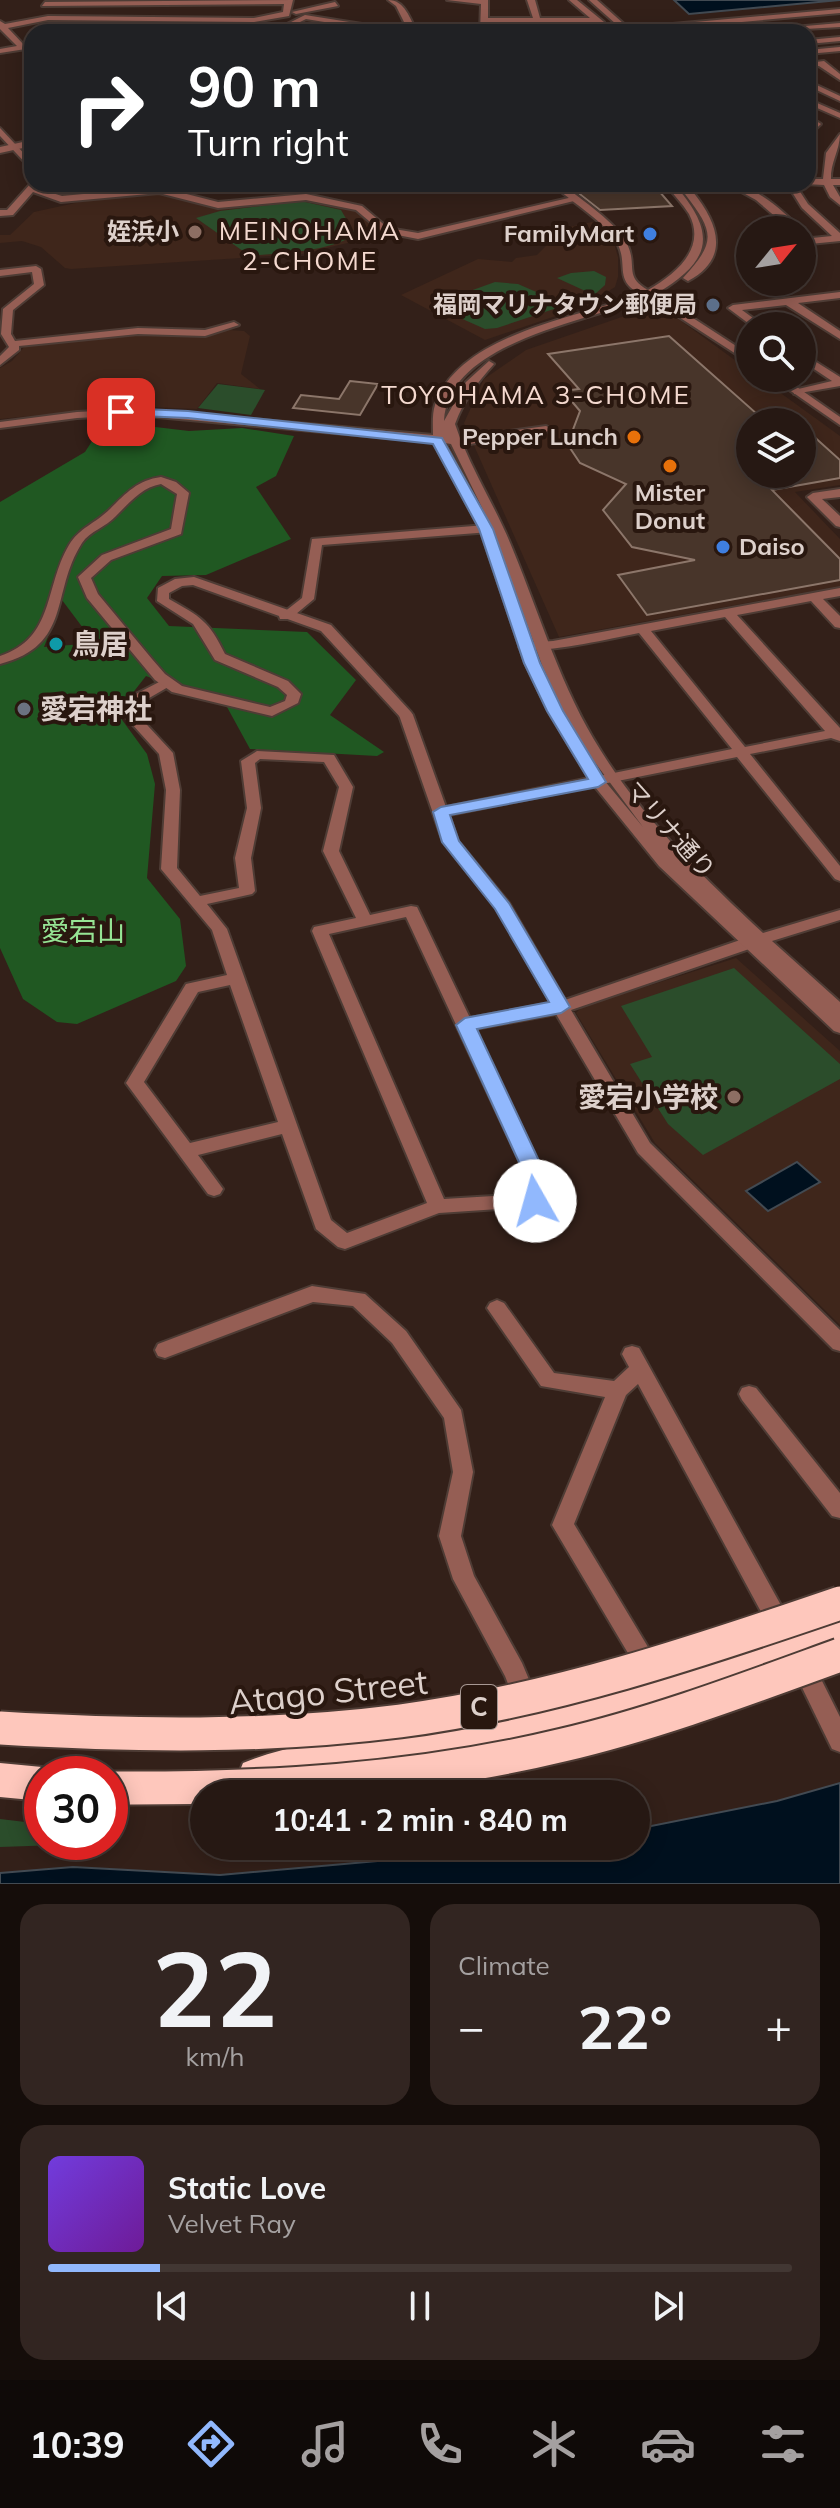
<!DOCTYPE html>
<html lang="en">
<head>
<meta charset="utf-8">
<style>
	:root { --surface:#261813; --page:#322521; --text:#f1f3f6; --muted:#a4a0a0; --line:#423733; --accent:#91b8fd }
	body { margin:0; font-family:Mulish,"Noto Sans JP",sans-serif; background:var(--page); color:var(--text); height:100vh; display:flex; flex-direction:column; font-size:30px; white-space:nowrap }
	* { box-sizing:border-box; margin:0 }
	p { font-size:26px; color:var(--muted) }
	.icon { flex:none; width:44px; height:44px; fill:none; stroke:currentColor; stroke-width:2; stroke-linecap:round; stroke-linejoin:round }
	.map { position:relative; height:1884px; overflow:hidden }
	.panel { display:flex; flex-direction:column; gap:20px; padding:20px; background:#150d0a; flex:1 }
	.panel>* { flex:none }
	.banner { position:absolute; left:24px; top:24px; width:792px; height:168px; border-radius:24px; box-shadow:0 4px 20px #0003,0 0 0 2px var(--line); background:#202124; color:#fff; overflow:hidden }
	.needle { width:52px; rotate:60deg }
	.controls { position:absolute; left:736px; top:216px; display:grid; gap:16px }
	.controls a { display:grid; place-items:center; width:80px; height:80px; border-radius:50%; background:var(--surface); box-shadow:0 4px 20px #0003,0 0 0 2px var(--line); font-size:40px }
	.speed { position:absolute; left:24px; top:1756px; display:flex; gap:16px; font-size:40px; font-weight:700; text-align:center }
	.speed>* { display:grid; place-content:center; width:104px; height:104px; border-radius:50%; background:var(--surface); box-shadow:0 4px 20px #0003,0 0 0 2px var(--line); line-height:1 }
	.speed .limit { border:12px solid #d22; background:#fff; color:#111 }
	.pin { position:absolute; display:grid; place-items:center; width:68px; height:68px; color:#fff; margin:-34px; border-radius:16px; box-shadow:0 4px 12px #0006 }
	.me { position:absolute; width:88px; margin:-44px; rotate:353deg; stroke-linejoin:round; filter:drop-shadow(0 0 6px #0008) }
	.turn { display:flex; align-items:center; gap:28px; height:168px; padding:0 32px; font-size:36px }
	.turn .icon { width:104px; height:104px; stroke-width:2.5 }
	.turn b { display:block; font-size:56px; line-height:68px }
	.big { font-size:60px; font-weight:700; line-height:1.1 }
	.panel .widget { flex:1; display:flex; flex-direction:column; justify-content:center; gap:12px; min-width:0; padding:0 28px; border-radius:24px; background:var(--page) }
	.panel .dial { align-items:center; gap:0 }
	.dial b { font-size:104px; line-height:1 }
	.song { display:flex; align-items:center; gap:24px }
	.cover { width:96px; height:96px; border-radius:12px; background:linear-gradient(135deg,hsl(260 70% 55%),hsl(280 70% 35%)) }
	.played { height:8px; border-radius:4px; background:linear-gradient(90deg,var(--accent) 15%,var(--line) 15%) }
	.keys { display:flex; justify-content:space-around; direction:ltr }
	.heat { display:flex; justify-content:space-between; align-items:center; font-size:44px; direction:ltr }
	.panel .tiles { flex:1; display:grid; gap:20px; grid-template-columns:1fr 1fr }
	.widget:last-child { grid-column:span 2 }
	.trip { position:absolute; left:190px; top:1780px; width:460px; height:80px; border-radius:40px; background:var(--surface); box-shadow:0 4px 20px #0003,0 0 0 2px var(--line); font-weight:700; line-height:80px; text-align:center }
	.dock { display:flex; height:128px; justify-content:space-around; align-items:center; background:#0f0a08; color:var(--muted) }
	.dock .icon { width:56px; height:56px }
	.dock .active { color:var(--accent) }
	.dock b { font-size:36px; color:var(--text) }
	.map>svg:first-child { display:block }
	.built { fill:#3f261b; fill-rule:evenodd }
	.green { fill:#2b4d2b }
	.forest { fill:#205822; fill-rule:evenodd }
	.water { fill:#00101e; stroke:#424a52; stroke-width:2 }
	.building { fill:#48352a; stroke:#8c766a; stroke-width:2 }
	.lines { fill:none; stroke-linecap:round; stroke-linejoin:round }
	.minor-casing { stroke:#4e3c35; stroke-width:4 }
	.tertiary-casing { stroke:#4e3c35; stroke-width:4 }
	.motorway-casing { stroke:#4e3c35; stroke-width:4 }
	.minor { fill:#955e54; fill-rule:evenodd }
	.tertiary { fill:#955e54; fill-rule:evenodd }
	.motorway { fill:#fec7bc; fill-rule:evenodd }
	.motorway-bridge-casing { stroke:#4e3c35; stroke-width:37; stroke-linecap:butt }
	.motorway-bridge { stroke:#fec7bc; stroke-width:33 }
	.route { fill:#91b8fd; stroke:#5e78a4; stroke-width:2 }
	.education-dot { fill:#8d6e63; stroke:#29170f; stroke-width:3 }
	.shop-dot { fill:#3f7fe0; stroke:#29170f; stroke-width:3 }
	.service-dot { fill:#5c6f8a; stroke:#29170f; stroke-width:3 }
	.food-dot { fill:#e8710a; stroke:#29170f; stroke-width:3 }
	.culture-dot { fill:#0f9aa8; stroke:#29170f; stroke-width:3 }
	.worship-dot { fill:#6b7280; stroke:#29170f; stroke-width:3 }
	.labels { text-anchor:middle; stroke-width:8; stroke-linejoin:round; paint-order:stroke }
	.far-poi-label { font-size:24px; font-weight:bold; fill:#ddd0cb; stroke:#29170f; text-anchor:end }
	.far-street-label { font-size:24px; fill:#ddd0cb; stroke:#29170f }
	.far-neighbourhood-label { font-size:26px; letter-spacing:2px; fill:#f4d9cf; stroke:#29170f }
	.shield { fill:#29170f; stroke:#a79893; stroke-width:2 }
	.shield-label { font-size:26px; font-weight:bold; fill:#ddd0cb }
	.poi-label { font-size:28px; font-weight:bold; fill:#ddd0cb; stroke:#29170f; text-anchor:start }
	.park-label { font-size:28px; fill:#96e494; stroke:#29170f }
	.near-street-label { font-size:34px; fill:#ddd0cb; stroke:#29170f }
</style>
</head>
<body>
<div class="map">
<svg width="840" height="1884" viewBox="0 0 840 1884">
	<rect width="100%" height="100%" fill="#332019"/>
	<g class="built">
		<polygon points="157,192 209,206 306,198 355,210 378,230 376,236 302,254 71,269 65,268 41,247 22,241 0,243 0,235 10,235 34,212 112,195"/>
		<polygon points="592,222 613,240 618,257 618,277 615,287 585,306 485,340 401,295 478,259 512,262 516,258 537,255 555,237 551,231"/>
		<path d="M642,310L670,313L750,371V378H760L840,436V485L795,492L840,539V586L559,637L464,423L484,379L526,350ZM750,422H802V474H750Z"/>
		<polygon points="228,330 244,331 250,336 241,374 260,389 217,383 197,409 127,406 0,419 0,368 12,361 26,345 148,334 210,336"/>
		<polygon points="736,958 840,1051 840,1325 655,1143 576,1013 582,1007"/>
	</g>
	<g class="green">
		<path d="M301,201L341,210L355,234C332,252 279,253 250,256L196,218L220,211Z"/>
		<polygon points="594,271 606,277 605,285 594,295 557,278 571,273"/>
		<polygon points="495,282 518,284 566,305 497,328 485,329 431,305"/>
		<polygon points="218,384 265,390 251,415 198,408"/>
		<polygon points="734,968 840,1064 840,1079 703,1155 668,1124 630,1064 652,1057 621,1006"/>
		<polygon points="0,1819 42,1824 42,1842 58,1842 58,1845 0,1847"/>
	</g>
	<path class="forest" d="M105,421L189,431L242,428L294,436L276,476L256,487L291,539L206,575L162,576L147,598L169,626L307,632L356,680L330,715L384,752L377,756L250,749L227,707L146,676L117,713L147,754L155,784L147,878L180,919L186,966L176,981L77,1024L57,1022L23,999L0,948V502L85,452ZM62,600L83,628V644L44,647Z"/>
	<g class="water">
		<polygon points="674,0 840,0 689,14"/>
		<polygon points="797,1162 820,1182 768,1211 746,1191"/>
		<polygon points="840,1783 840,1884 0,1884 0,1873 73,1867 220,1875 547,1846 636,1846 636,1829 777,1801"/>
	</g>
	<g class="building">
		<polygon points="567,184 653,184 672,206 600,210"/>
		<polygon points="669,336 766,422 750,422 750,474 802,474 802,434 811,434 840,460 840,478 772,490 840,559 840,580 647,615 618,575 695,560 632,547 603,510 626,484 580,463 570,448 571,435 580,411 563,391 579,389 548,354"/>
		<polygon points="350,381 378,384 360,415 293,408 301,395 339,399"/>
	</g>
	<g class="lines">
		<g class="minor-casing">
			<g id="minor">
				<polygon points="293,0 289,16 254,22 48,20 8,28 24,45 32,44 32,48 0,53 0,49 17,46 0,29 0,21 5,24 48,16 254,18 283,12 284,4 42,6 45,2"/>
				<polygon points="447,0 488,0 488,18 533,18 527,0 535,0 540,18 590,18 569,0 577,0 604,22 600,24 487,22 487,29 606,30 840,9 840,13 631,32 480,32 481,4"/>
				<polygon points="335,2 338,6 296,14 292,12"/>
				<polygon points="305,15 362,24 366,26 357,32 348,32 355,27 306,19 298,23 332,32 318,32 287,24"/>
				<polygon points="840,23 840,27 755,32 759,30"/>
				<polygon points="840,37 840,41 808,44 808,40"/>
				<polygon points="824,61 840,74 840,80 819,66 808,67 808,63"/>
				<polygon points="808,81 840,96 840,101 808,86"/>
				<polygon points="808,99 840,113 840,118 808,104"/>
				<polygon points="808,116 821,124 808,136 808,128 812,125 808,122"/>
				<polygon points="0,128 32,162 32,170 0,136"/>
				<path d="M840,134C840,150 830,163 831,179H840V185H833L840,197V205L830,197L824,185L805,184H808V179H823L826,153Z"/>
				<polygon points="32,182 39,184 36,188 62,196 159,187 218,202 306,194 362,206 388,228 418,233 573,197 578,200 418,239 382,232 356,210 306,200 218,208 159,193 61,202 33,192 13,215 0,216 0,210 7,210"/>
				<path d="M727,184C755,184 783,211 802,230H791L756,200Z"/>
				<polygon points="787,184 795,184 808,204 840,233 840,241 810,244 802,239 802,231 812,238 832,236 802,208"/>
				<polygon points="36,266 41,269 44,285 13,310 11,334 15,341 138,328 205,330 234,322 239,325 205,336 138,334 19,346 19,350 0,365 0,356 9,347 1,334 3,309 34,284 32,272 0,276 0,270"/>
				<polygon points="840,292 840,298 798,303 840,331 840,339 786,305 742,310 764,326 752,326 728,308 733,305"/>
				<polygon points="802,353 840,377 840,386 794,394 794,390 832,381 802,361"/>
				<polygon points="840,489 840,497 822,499 840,516 840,527 836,526 807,497 813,493"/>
				<polygon points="486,525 492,529 490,532 322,545 314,599 290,619 280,619 279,616 302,598 312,539"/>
				<path d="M840,588V596L823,599L840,616V628L835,627L811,601L737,615L840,728V741L831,738L750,754L840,866V881L835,879L737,757L449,815L458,841L509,903L565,1000L743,939H755L757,943L755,947L571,1010L650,1143L840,1330V1351L833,1349L638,1153L556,1014L475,1029L548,1184L542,1206L439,1213L345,1249L338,1247L316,1229L282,1134L198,1155L223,1189L220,1194L214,1196L208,1194L126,1083L186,984L227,975L212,930L161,869L166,790L159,754L122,713L134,695L163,680L168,679L175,683L144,701L136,713L173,753L180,790L177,868L200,896L239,888L235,858L247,808L241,761L257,751L334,755L353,787L339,851L370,915L411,906L417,907L470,1018L551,1003L497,909L443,842L399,715L401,712L406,711L413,715L446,807L732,749L639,633C617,637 534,657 519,647L526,643L553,641ZM725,617L825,731L745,747L651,631ZM260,759L324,762L339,787L323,851L356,918L314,927L312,931L427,1203L347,1233L331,1220L227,929L207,904L252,894L255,891L251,858L261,808L255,763ZM406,917L530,1184L527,1194L444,1199L329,934ZM230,985L278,1122L190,1143L144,1082L198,992Z"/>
				<polygon points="312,1286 365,1294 406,1331 461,1410 473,1472 461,1536 474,1576 522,1663 538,1701 534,1709 526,1712 518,1709 505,1676 453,1579 439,1536 453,1472 444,1418 392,1343 353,1306 313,1302 165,1358 158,1356 155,1350 158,1344"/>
				<polygon points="497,1300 504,1303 554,1373 614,1381 629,1367 622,1354 625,1348 632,1346 639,1348 788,1618 791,1625 788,1632 780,1635 772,1632 638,1384 626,1395 574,1524 660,1667 657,1675 649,1678 641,1675 552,1525 605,1397 541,1386 487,1308 490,1303"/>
				<polygon points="749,1386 756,1388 840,1493 840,1518 832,1516 742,1400 739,1394 742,1388"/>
				<polygon points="804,1658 812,1661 840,1717 840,1752 832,1749 793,1669 796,1661"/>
			</g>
		</g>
		<g class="tertiary-casing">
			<g id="tertiary">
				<path d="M388,0C405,0 410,19 417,32H409L396,6Z"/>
				<polygon points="589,0 597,0 633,32 625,32"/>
				<polygon points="840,47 840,51 808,54 808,50"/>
				<polygon points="32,140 32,146 0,153 0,147"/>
				<path d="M553,184H562C581,200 619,224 628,246C637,266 624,277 648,290C676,274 707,248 689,214C682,203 673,194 665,184H674C717,233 713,260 656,294L750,355V363L648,297C588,322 448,341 444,421L466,382L489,361L494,364C477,383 464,399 455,424L460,438L546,426L552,429L546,432L463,445C478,481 499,514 513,550C541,618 561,688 601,751C644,820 704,878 763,933L840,910V920L772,941L840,1002V1033L834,1031L659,866L591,782L548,711L525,663L480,529L433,442L135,415L77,418L0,428V422L77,412L135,409L433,435C433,426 432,414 435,405C459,333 579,318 640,294C614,280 628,265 618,245C607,222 571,203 553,184ZM445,443L451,444L492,528L542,665L562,709L588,753L643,827L604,780L562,711L539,663L492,529Z"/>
				<path d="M687,192H693C718,223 731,258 688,281L683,278C716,242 715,233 685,194Z"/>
				<polygon points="772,378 784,378 840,417 840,425"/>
				<path d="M161,477L176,482L189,493L181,534L111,560L91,578L98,594L152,659L165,674L182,686L270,707L285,701L287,695L278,687L215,660L193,624L157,601L158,588L175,579L194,577L331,625L411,712L413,715L411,718H401L321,631L193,585L182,586L169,593V599C201,617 209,621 225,654L288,681L301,694L298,703L272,716L172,692L155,680L87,598L78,577L102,555L171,529L177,494L161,484C142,487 129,503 116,516C106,527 90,531 82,543C50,593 73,645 0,664V656C55,638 44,587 69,545C79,528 96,523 110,509C126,493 138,480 161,477Z"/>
			</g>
		</g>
		<g class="motorway-casing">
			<g id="motorway">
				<path d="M840,1621V1653L688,1700L472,1755L335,1773L256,1792L243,1787L238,1775L243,1763C317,1733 399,1736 476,1720C599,1694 720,1658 840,1621Z"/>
				<polygon points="0,1763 42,1767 55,1772 56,1774 42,1774 42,1801 0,1797"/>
			</g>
		</g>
		<use href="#minor" class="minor"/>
		<use href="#tertiary" class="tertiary"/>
		<use href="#motorway" class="motorway"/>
		<g class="motorway-bridge-casing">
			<g id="motorway-bridge">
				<path d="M0,1728C134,1736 267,1738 400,1721C551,1701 697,1652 840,1603"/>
				<path d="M110,1788C262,1789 414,1781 563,1745C657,1723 749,1688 840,1655"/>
			</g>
		</g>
		<use href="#motorway-bridge" class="motorway-bridge"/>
	</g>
	<polygon class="route" points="121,408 188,411 442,438 493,529 540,663 563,711 606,782 598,787 450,815 459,841 509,903 570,1007 561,1013 477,1029 550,1184 542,1206 527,1206 524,1201 529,1184 456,1025 465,1018 549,1002 495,909 442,842 433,812 441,807 588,779 547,711 524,663 479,529 433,444 188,418 117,415 115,412"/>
	<g class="education-dot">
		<circle cx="195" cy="232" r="8"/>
		<circle cx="734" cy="1097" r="8"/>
	</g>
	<g class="shop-dot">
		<circle cx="650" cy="234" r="8"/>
		<circle cx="723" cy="547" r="8"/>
	</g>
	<circle class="service-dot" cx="713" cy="305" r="8"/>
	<g class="food-dot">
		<circle cx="634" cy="437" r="8"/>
		<circle cx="670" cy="466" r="8"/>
	</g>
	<circle class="culture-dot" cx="56" cy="644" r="8"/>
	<circle class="worship-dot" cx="24" cy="709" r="8"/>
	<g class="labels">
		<g class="far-poi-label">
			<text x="179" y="240">姪浜小</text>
			<text x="634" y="242">FamilyMart</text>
			<text x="697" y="313">福岡マリナタウン郵便局</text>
			<text x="618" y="445">Pepper Lunch</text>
			<text x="670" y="501" text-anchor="middle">Mister<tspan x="670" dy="28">Donut</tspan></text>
			<text x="739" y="555" text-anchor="start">Daiso</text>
		</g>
		<g class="far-street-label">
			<text transform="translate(670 830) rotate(48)" y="8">マリナ通り</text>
		</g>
		<g class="far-neighbourhood-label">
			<text x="310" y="240">MEINOHAMA<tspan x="310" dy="30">2-CHOME</tspan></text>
			<text x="536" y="404">TOYOHAMA 3-CHOME</text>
		</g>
		<rect class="shield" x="461" y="1685" width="36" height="44" rx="6"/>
		<g class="shield-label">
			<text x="479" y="1716">C</text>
		</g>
		<g class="poi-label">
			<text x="72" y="654">鳥居</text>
			<text x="40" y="719">愛宕神社</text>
			<text x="718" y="1107" text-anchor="end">愛宕小学校</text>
		</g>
		<g class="park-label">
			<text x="83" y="941">愛宕山</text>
		</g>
		<g class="near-street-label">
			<text transform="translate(328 1692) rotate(-6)" y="12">Atago Street</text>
		</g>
	</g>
</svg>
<div class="controls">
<a><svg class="needle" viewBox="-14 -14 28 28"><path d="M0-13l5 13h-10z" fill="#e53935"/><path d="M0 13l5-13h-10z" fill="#a4a0a0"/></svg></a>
<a><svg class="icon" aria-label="search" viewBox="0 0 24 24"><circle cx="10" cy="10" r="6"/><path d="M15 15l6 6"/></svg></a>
<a><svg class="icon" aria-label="layers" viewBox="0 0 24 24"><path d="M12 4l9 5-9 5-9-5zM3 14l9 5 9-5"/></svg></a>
</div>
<div class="speed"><div class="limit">30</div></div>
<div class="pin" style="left:121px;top:412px;background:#d93025"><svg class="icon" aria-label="arrive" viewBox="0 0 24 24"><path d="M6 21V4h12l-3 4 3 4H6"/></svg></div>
<svg class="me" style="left:535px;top:1201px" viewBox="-20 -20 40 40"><circle r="19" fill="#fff"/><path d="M0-13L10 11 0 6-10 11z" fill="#91b8fd"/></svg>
<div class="trip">10:41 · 2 min · 840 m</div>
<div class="banner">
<div class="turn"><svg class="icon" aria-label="right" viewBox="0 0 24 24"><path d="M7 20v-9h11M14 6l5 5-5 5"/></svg><div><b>90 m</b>Turn right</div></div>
</div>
</div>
<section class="panel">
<div class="tiles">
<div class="widget dial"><b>22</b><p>km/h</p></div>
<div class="widget"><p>Climate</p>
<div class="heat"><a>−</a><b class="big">22°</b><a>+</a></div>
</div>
<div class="widget">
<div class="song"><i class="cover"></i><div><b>Static Love</b><p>Velvet Ray</p></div></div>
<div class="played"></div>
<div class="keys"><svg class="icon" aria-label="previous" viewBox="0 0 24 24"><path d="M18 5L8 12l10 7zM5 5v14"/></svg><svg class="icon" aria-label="pause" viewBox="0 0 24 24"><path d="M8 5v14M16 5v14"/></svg><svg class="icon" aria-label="next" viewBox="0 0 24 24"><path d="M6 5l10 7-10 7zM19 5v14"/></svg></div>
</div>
</div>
</section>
<nav class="dock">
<b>10:39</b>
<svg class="icon active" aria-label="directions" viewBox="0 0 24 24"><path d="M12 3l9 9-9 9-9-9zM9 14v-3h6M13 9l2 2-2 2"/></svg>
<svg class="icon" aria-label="music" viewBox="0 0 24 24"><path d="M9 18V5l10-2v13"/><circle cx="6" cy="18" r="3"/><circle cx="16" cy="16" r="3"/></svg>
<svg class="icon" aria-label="phone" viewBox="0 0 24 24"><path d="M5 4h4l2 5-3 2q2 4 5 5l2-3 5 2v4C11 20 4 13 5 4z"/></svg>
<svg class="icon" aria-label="climate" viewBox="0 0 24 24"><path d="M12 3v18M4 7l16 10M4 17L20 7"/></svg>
<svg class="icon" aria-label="car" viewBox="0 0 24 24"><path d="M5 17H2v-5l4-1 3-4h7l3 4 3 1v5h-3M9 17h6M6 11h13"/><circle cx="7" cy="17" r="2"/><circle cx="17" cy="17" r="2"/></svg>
<svg class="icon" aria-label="filters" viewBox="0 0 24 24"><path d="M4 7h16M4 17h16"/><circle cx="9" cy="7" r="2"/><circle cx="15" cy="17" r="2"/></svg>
</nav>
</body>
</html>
